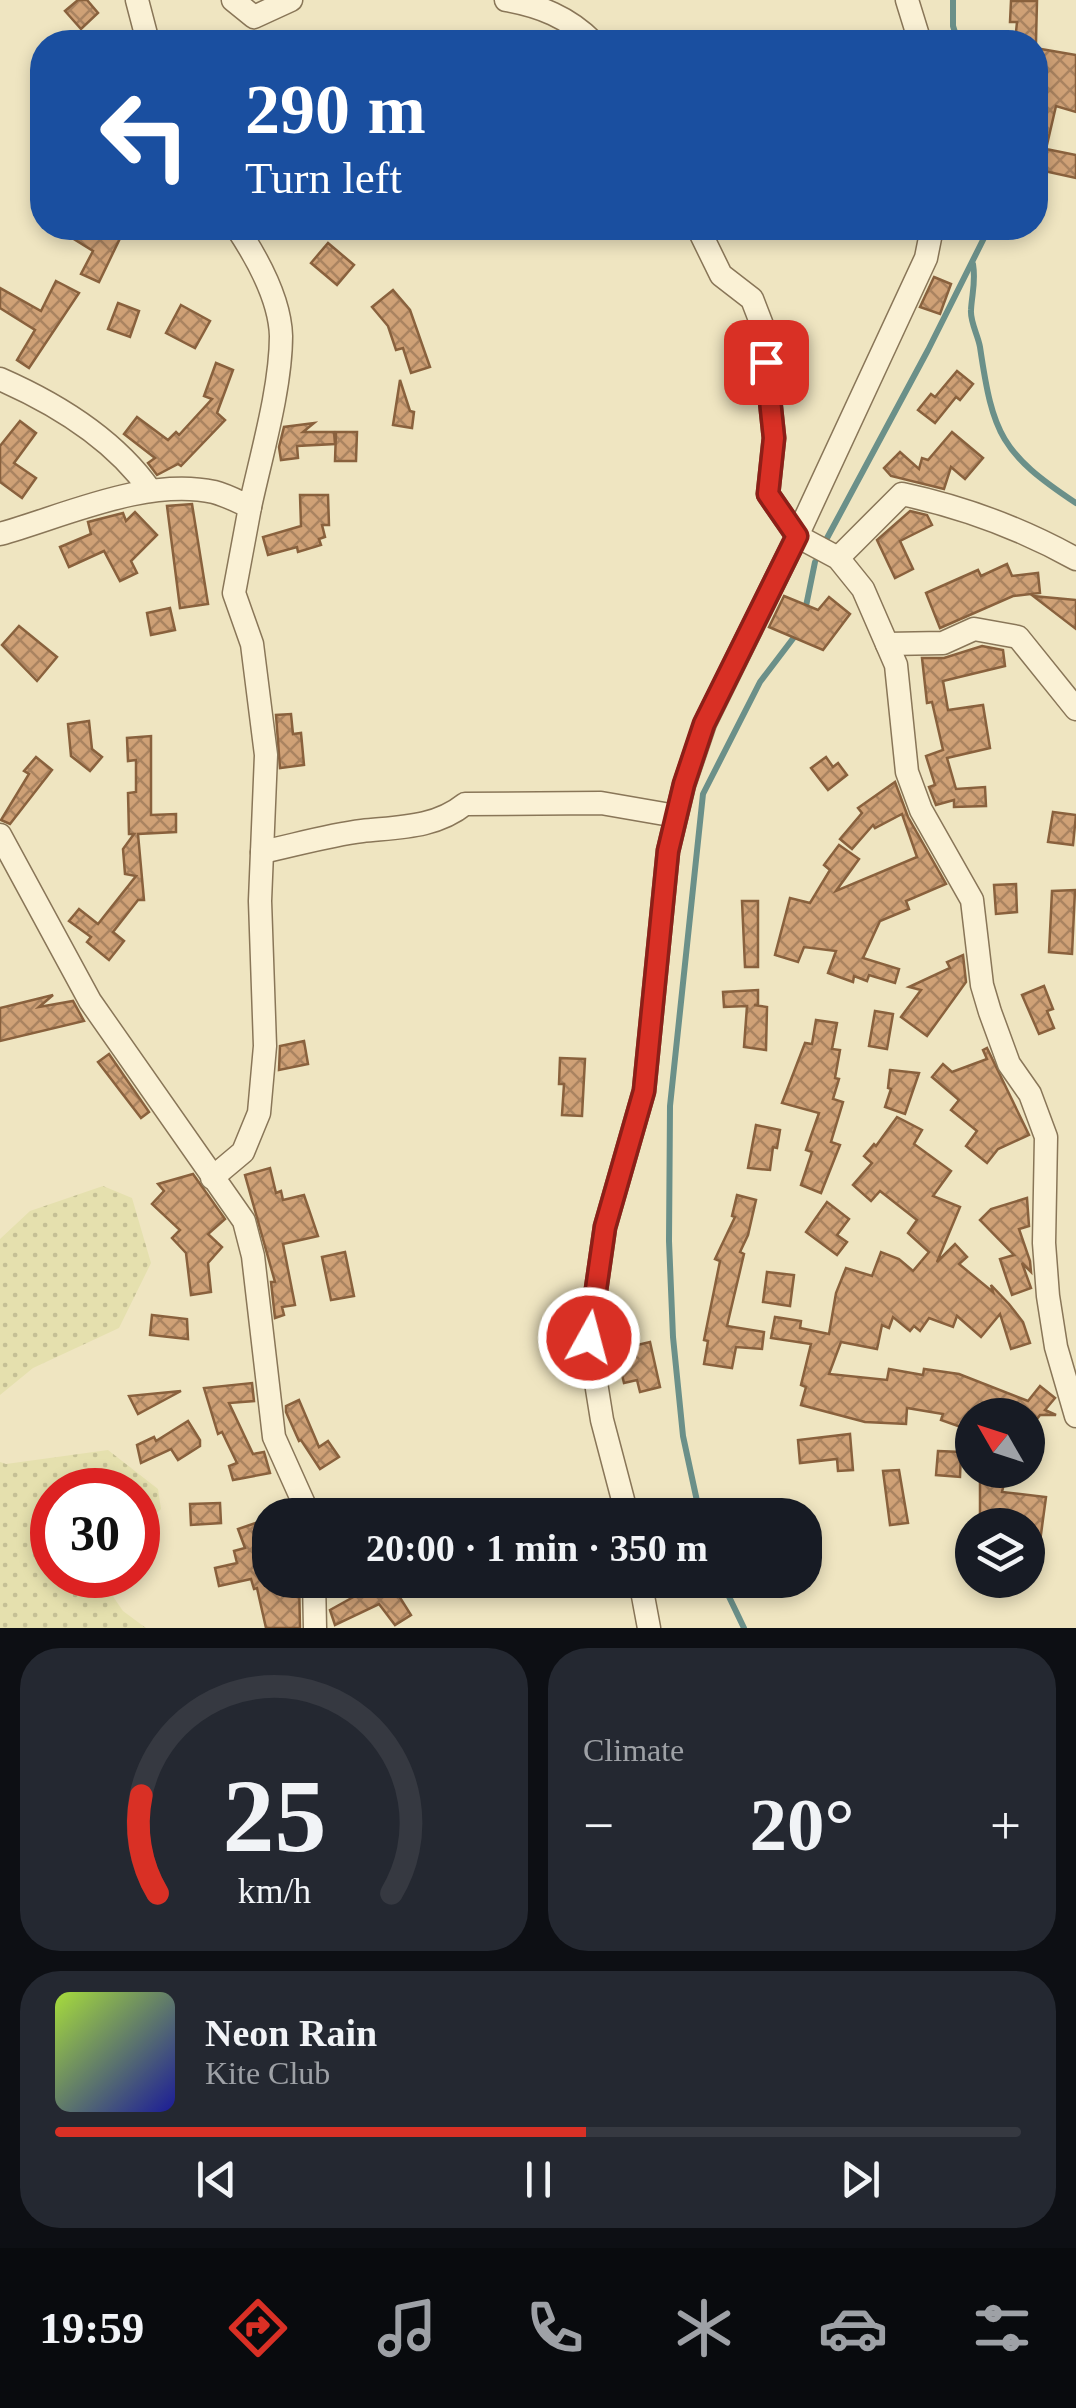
<!DOCTYPE html>
<html lang="en">
<head>
<meta charset="utf-8">
<style>
	:root { --surface:#171b24; --page:#242831; --text:#f1f3f6; --muted:#9ea1a6; --line:#363941; --accent:#d93025 }
	body { margin:0; font-family:"Times New Roman",serif; background:var(--page); color:var(--text); height:100vh; display:flex; flex-direction:column; font-size:38px; white-space:nowrap }
	* { box-sizing:border-box; margin:0 }
	p { font-size:32px; color:var(--muted) }
	.icon { flex:none; width:55px; height:55px; fill:none; stroke:currentColor; stroke-width:2; stroke-linecap:round; stroke-linejoin:round }
	.map { position:relative; height:1628px; overflow:hidden }
	.sheet { display:flex; flex-direction:column; gap:20px; padding:20px; background:#0d0f14; flex:1 }
	.sheet>* { flex:none }
	.top-card { position:absolute; left:30px; top:30px; width:1018px; height:210px; border-radius:40px; box-shadow:0 5px 15px #0003; background:#1a4fa0; color:#fff; overflow:hidden }
	.needle { width:65px; rotate:309deg }
	.controls { position:absolute; left:955px; top:1398px; display:grid; gap:20px }
	.controls a { display:grid; place-items:center; width:90px; height:90px; border-radius:50%; background:var(--surface); box-shadow:0 5px 15px #0003; font-size:50px }
	.speed { position:absolute; left:30px; top:1468px; display:flex; gap:20px; font-size:50px; font-weight:700; text-align:center }
	.speed>* { display:grid; place-content:center; width:130px; height:130px; border-radius:50%; background:var(--surface); box-shadow:0 5px 15px #0003; line-height:1 }
	.speed .limit { border:15px solid #d22; background:#fff; color:#111 }
	.pin { position:absolute; display:grid; place-items:center; width:85px; height:85px; color:#fff; margin:-42px; border-radius:20px; box-shadow:0 5px 15px #0006 }
	.me { position:absolute; width:110px; margin:-55px; rotate:7deg; stroke-linejoin:round; filter:drop-shadow(0 0 8px #0008) }
	.turn { display:flex; align-items:center; gap:35px; height:210px; padding:0 50px; font-size:45px }
	.turn .icon { width:130px; height:130px; stroke-width:2.5 }
	.turn b { display:block; font-size:70px; line-height:85px }
	.big { font-size:75px; font-weight:700; line-height:1.1 }
	.sheet .tile { flex:1; display:flex; flex-direction:column; justify-content:center; gap:15px; min-width:0; padding:0 35px; border-radius:40px; background:var(--page) }
	.sheet .dial { align-items:center; gap:0 }
	.dial svg { height:260px; overflow:visible; fill:none; stroke:var(--line); stroke-width:7; stroke-linecap:round; text-anchor:middle }
	.dial text { fill:var(--text); stroke:none }
	.song { display:flex; align-items:center; gap:30px }
	.cover { width:120px; height:120px; border-radius:15px; background:linear-gradient(135deg,hsl(80 70% 55%),hsl(240 70% 35%)) }
	.played { height:10px; border-radius:5px; background:linear-gradient(90deg,var(--accent) 55%,var(--line) 55%) }
	.keys { display:flex; justify-content:space-around; direction:ltr }
	.heat { display:flex; justify-content:space-between; align-items:center; font-size:55px; direction:ltr }
	.sheet .tiles { flex:1; display:grid; gap:20px; grid-template-columns:1fr 1fr }
	.tile:last-child { grid-column:span 2 }
	.trip { position:absolute; left:252px; top:1498px; width:570px; height:100px; border-radius:40px; background:var(--surface); box-shadow:0 5px 15px #0003; font-weight:700; line-height:100px; text-align:center }
	.dock { display:flex; height:160px; justify-content:space-around; align-items:center; background:#090b0e; color:var(--muted) }
	.dock .icon { width:70px; height:70px }
	.dock .current { color:var(--accent) }
	.dock b { font-size:45px; color:var(--text) }
	.map>svg:first-child { display:block }
	.farmland { fill:url(#farmland-dots) }
	.lines { fill:none; stroke-linecap:round; stroke-linejoin:round }
	.stream { stroke:#6b9089; stroke-width:6 }
	.building { fill:url(#building-cross-hatch); stroke:#89613d; stroke-width:2.5 }
	.minor-casing { stroke:#897658; stroke-width:25 }
	.minor { stroke:#faf1d5; stroke-width:22 }
	.route-casing { stroke:#8d1f18; stroke-width:25 }
	.route { stroke:#d93025; stroke-width:18 }
</style>
</head>
<body>
<div class="map">
<svg width="1076" height="1628" viewBox="0 0 1076 1628">
	<defs>
		<pattern id="farmland-dots" width="8" height="8" patternUnits="userSpaceOnUse" patternTransform="scale(2.5)"><rect width="8" height="8" fill="#e5e0ae"/><path d="M2 2h.1M6 6h.1" fill="none" stroke="#c5c095" stroke-width="1.8" stroke-linecap="round"/></pattern>
		<pattern id="building-cross-hatch" width="8" height="8" patternUnits="userSpaceOnUse" patternTransform="scale(2.5)"><rect width="8" height="8" fill="#cfa176"/><path d="M0 0l8 8M0 8l8-8" fill="none" stroke="#a98360"/></pattern>
	</defs>
	<rect width="100%" height="100%" fill="#efe5c1"/>
	<g class="farmland">
		<polygon points="103,1186 132,1198 151,1263 119,1328 33,1368 0,1395 0,1239 30,1211"/>
		<polygon points="108,1450 158,1489 161,1509 138,1531 138,1490 52,1490 52,1575 109,1575 112,1595 123,1611 146,1628 0,1628 0,1462 6,1464"/>
	</g>
	<g class="lines">
		<g class="stream">
			<polyline points="953,0 953,26 958,42"/>
			<path d="M973,264C976,282 972,293 971,310C970,322 978,335 980,347C993,435 1001,453 1076,503"/>
			<polyline points="826,540 928,350 989,228"/>
			<polyline points="805,611 815,562"/>
			<polyline points="700,1515 683,1436 673,1337 669,1241 670,1106 703,794 760,682 798,632"/>
			<polyline points="721,1580 744,1628"/>
		</g>
	</g>
	<g class="building">
		<polygon points="78,0 87,0 98,13 81,29 65,11"/>
		<polygon points="1011,1 1037,1 1036,42 1015,42 1017,22 1010,22"/>
		<polygon points="1041,49 1076,55 1076,112 1056,106 1046,149 1076,155 1076,178 1035,169 1035,76"/>
		<polygon points="56,228 125,228 99,282 81,274 93,251"/>
		<polygon points="328,243 354,265 337,285 311,263"/>
		<polygon points="934,277 951,284 940,314 920,307"/>
		<polygon points="56,281 79,293 29,368 17,360 35,330 0,308 0,288 41,311"/>
		<polygon points="393,290 410,310 430,367 411,373 403,348 396,350 388,326 372,307"/>
		<polygon points="118,303 139,311 130,337 108,329"/>
		<polygon points="181,305 210,321 195,348 166,333"/>
		<polygon points="216,363 233,370 217,413 225,420 181,466 178,464 157,475 148,463 155,458 124,434 137,417 168,440 176,432 179,435 212,399 204,396"/>
		<polygon points="957,371 973,384 960,400 956,397 935,423 918,410 931,394 935,397"/>
		<polygon points="400,380 410,411 414,412 412,428 393,425"/>
		<polygon points="20,421 36,433 14,463 36,478 22,498 0,482 0,446"/>
		<polygon points="314,423 303,432 334,432 335,444 297,446 298,458 281,460 279,447 284,427"/>
		<polygon points="336,432 357,432 356,461 335,461"/>
		<polygon points="952,432 983,458 965,479 951,467 944,489 891,476 884,468 900,452 919,469 922,458 928,460"/>
		<polygon points="300,495 328,495 329,525 322,525 325,537 319,539 321,545 298,552 297,547 268,555 263,537 301,526"/>
		<polygon points="192,504 208,604 180,608 167,506"/>
		<polygon points="910,511 927,515 932,525 900,541 913,569 895,578 877,540"/>
		<polygon points="135,512 157,535 131,561 137,573 120,581 104,551 69,567 60,547 91,534 88,522 123,513 126,521"/>
		<polygon points="1007,564 1012,576 1038,573 1040,593 1013,596 940,628 926,593 978,570 981,576"/>
		<polygon points="784,596 818,610 829,597 850,614 823,650 769,627"/>
		<polygon points="1033,596 1076,600 1076,629"/>
		<polygon points="170,608 175,630 151,635 147,613"/>
		<polygon points="19,626 57,657 37,681 2,645"/>
		<polygon points="982,646 1003,650 1005,666 943,681 948,710 983,705 990,748 947,758 956,789 985,787 986,806 954,807 954,800 936,805 929,787 935,785 926,756 943,750 932,702 927,703 922,658 944,658"/>
		<polygon points="291,714 293,734 301,733 304,765 280,768 276,715"/>
		<polygon points="89,721 92,749 102,757 90,771 71,756 68,724"/>
		<polygon points="151,736 151,815 176,814 176,832 138,834 144,900 138,900 113,932 124,941 109,960 87,942 91,937 69,921 79,909 98,924 136,876 125,874 123,849 134,834 129,834 128,793 136,792 136,760 128,761 127,738"/>
		<polygon points="36,757 52,770 10,824 1,820 29,774 24,771"/>
		<polygon points="826,757 833,767 838,763 847,775 828,790 811,768"/>
		<polygon points="895,782 908,817 946,884 906,901 909,909 880,921 863,958 899,969 895,983 869,975 867,981 854,976 853,982 828,973 836,951 804,947 798,962 775,955 790,898 810,903 830,870 824,865 839,845 859,859 836,891 917,857 902,814 875,828 873,825 852,849 840,839 862,813 858,808"/>
		<polygon points="1053,812 1076,815 1073,845 1048,842"/>
		<polygon points="1016,884 1017,912 996,914 994,885"/>
		<polygon points="1075,890 1072,954 1049,952 1052,891"/>
		<polygon points="742,901 758,901 758,967 745,967"/>
		<polygon points="963,955 966,982 927,1036 901,1017 921,990 909,987 950,968 947,962"/>
		<polygon points="1044,986 1053,1009 1047,1011 1054,1028 1039,1034 1022,995"/>
		<polygon points="758,990 758,1005 754,1005 767,1007 766,1050 744,1047 747,1006 724,1007 723,992"/>
		<polygon points="53,995 39,1007 73,1001 84,1021 0,1041 0,1008"/>
		<polygon points="875,1011 893,1014 887,1049 869,1046"/>
		<polygon points="816,1020 837,1023 832,1049 840,1050 835,1078 839,1079 833,1099 843,1102 831,1142 840,1145 821,1193 801,1185 812,1152 806,1150 819,1113 782,1103 805,1043 812,1044"/>
		<polygon points="304,1041 308,1064 279,1070 280,1046"/>
		<polygon points="987,1048 1029,1135 998,1149 987,1163 966,1146 977,1131 951,1110 959,1100 932,1077 943,1064 952,1072 987,1059 983,1050"/>
		<polygon points="109,1054 149,1112 141,1118 98,1062"/>
		<polygon points="560,1058 585,1059 582,1116 562,1115 564,1084 559,1084"/>
		<polygon points="890,1070 919,1073 905,1114 885,1107 891,1089 888,1088"/>
		<polygon points="897,1117 922,1130 914,1144 951,1171 933,1196 960,1207 937,1262 955,1244 967,1257 959,1264 993,1292 991,1285 1009,1304 1023,1322 1030,1343 1011,1349 1000,1314 981,1337 957,1316 953,1327 929,1318 920,1331 914,1326 910,1331 893,1317 889,1328 882,1325 877,1349 841,1342 829,1374 887,1380 889,1369 923,1375 924,1369 959,1374 1028,1401 1040,1386 1055,1398 1045,1410 1056,1415 1040,1415 1028,1431 1028,1415 972,1415 972,1431 941,1420 943,1414 907,1408 906,1424 865,1422 801,1405 806,1387 801,1385 811,1344 771,1338 775,1317 801,1321 800,1328 829,1334 836,1293 846,1268 872,1276 881,1252 899,1259 913,1271 929,1252 908,1233 917,1220 880,1191 871,1201 853,1185 872,1163 864,1156 874,1144 876,1146"/>
		<polygon points="756,1125 780,1130 777,1148 773,1147 770,1170 748,1168"/>
		<polygon points="270,1168 276,1193 281,1191 283,1200 304,1195 318,1236 283,1244 295,1305 282,1307 284,1315 275,1318 271,1282 275,1282 245,1175"/>
		<polygon points="193,1174 225,1219 208,1234 222,1247 208,1263 211,1292 191,1295 186,1253 172,1238 180,1230 152,1204 164,1191 158,1184"/>
		<polygon points="737,1195 756,1200 748,1235 740,1252 744,1254 727,1326 764,1332 762,1349 736,1347 732,1368 704,1364 708,1341 704,1340 720,1261 715,1259 735,1217 732,1216"/>
		<polygon points="1027,1198 1029,1226 1019,1229 1030,1261 1031,1272 1022,1263 1031,1288 1012,1295 1000,1259 1014,1255 980,1220 991,1209"/>
		<polygon points="827,1202 849,1219 837,1235 847,1242 837,1255 806,1232"/>
		<polygon points="345,1252 354,1296 331,1300 322,1257"/>
		<polygon points="767,1272 794,1275 790,1306 763,1302"/>
		<polygon points="152,1315 187,1319 188,1339 150,1335"/>
		<polygon points="650,1342 660,1387 640,1392 637,1380 624,1383 616,1350"/>
		<polygon points="252,1383 254,1401 229,1403 253,1454 264,1452 270,1473 233,1480 229,1466 237,1463 222,1432 218,1434 204,1388"/>
		<polygon points="181,1391 138,1414 129,1396"/>
		<polygon points="299,1400 319,1447 328,1441 339,1457 320,1469 301,1440 299,1441 286,1412 286,1406"/>
		<polygon points="188,1421 200,1440 200,1446 178,1460 171,1449 141,1463 137,1445 154,1437 156,1441"/>
		<polygon points="850,1434 853,1470 838,1471 837,1459 800,1463 798,1440"/>
		<polygon points="938,1451 961,1452 960,1477 936,1475"/>
		<polygon points="899,1470 908,1523 890,1525 883,1471"/>
		<polygon points="980,1470 1006,1475 1002,1492 1046,1497 1037,1564 1028,1564 1028,1525 980,1525"/>
		<polygon points="220,1503 221,1523 191,1525 190,1504"/>
		<polygon points="270,1518 270,1580 299,1580 300,1628 266,1628 257,1588 254,1589 251,1579 219,1586 215,1568 237,1563 234,1551 245,1548 238,1529"/>
		<polygon points="384,1580 389,1580 411,1615 395,1625 379,1604 335,1625 330,1610"/>
	</g>
	<g class="lines">
		<g class="minor-casing">
			<g id="minor">
				<polyline points="137,0 148,42"/>
				<polyline points="233,0 254,17 291,0"/>
				<path d="M506,0C540,6 568,17 593,42"/>
				<polyline points="907,0 920,42"/>
				<polyline points="698,228 721,275 752,299 762,325 774,438 768,494 797,536 838,558 863,589 896,665 907,772 921,810 972,900 982,985 990,1012 1009,1064 1030,1094 1046,1137 1044,1243 1048,1296 1056,1347 1076,1416"/>
				<path d="M0,379C57,404 114,439 150,490"/>
				<path d="M0,534C64,516 147,477 214,492C226,495 239,502 250,507C261,456 281,388 281,336C280,299 257,258 237,228"/>
				<path d="M838,558L902,494C963,507 1022,529 1076,559"/>
				<polyline points="887,644 943,643 974,629 1018,637 1076,709"/>
				<polyline points="0,835 90,1001 244,1221 253,1256 274,1437 309,1515"/>
				<path d="M262,852C295,845 329,835 362,831C399,827 435,828 465,804L601,803L676,816"/>
				<polyline points="212,1178 243,1152 259,1113 265,1046 260,901 266,755 252,644 234,593 250,507"/>
				<polyline points="627,1515 602,1420 589,1339 605,1227 644,1091 668,851 684,785 705,723 797,536 926,258 932,228"/>
				<polyline points="314,1580 315,1628"/>
				<polyline points="640,1580 649,1628"/>
			</g>
		</g>
		<use href="#minor" class="minor"/>
	</g>
	<g class="lines">
		<g class="route-casing">
			<polyline id="route" points="589,1338 605,1227 644,1091 668,851 684,784 704,724 797,536 768,494 774,438 766,362"/>
		</g>
		<use href="#route" class="route"/>
	</g>
</svg>
<div class="controls">
<a><svg class="needle" viewBox="-14 -14 28 28"><path d="M0-13l5 13h-10z" fill="#e53935"/><path d="M0 13l5-13h-10z" fill="#9ea1a6"/></svg></a>
<a><svg class="icon" aria-label="layers" viewBox="0 0 24 24"><path d="M12 4l9 5-9 5-9-5zM3 14l9 5 9-5"/></svg></a>
</div>
<div class="speed"><div class="limit">30</div></div>
<div class="pin" style="left:766px;top:362px;background:#d93025"><svg class="icon" aria-label="arrive" viewBox="0 0 24 24"><path d="M6 21V4h12l-3 4 3 4H6"/></svg></div>
<svg class="me" style="left:589px;top:1338px" viewBox="-20 -20 40 40"><circle r="17" fill="#d93025" stroke="#fff" stroke-width="3"/><path d="M0-11L8 9 0 5-8 9z" fill="#fff"/></svg>
<div class="trip">20:00 · 1 min · 350 m</div>
<div class="top-card">
<div class="turn"><svg class="icon" aria-label="left" viewBox="0 0 24 24"><path d="M17 20v-9H6M10 6l-5 5 5 5"/></svg><div><b>290 m</b>Turn left</div></div>
</div>
</div>
<section class="sheet">
<div class="tiles">
<div class="tile dial"><svg viewBox="0 0 100 80">
<path d="M14 69A42 42 0 1 1 86 69"/>
<path d="M14 69A42 42 0 0 1 9 39" stroke="#d93025"/>
<text x="50" y="56" font-size="32" font-weight="700">25</text>
<text x="50" y="72" font-size="11">km/h</text>
</svg></div>
<div class="tile"><p>Climate</p>
<div class="heat"><a>−</a><b class="big">20°</b><a>+</a></div>
</div>
<div class="tile">
<div class="song"><i class="cover"></i><div><b>Neon Rain</b><p>Kite Club</p></div></div>
<div class="played"></div>
<div class="keys"><svg class="icon" aria-label="previous" viewBox="0 0 24 24"><path d="M18 5L8 12l10 7zM5 5v14"/></svg><svg class="icon" aria-label="pause" viewBox="0 0 24 24"><path d="M8 5v14M16 5v14"/></svg><svg class="icon" aria-label="next" viewBox="0 0 24 24"><path d="M6 5l10 7-10 7zM19 5v14"/></svg></div>
</div>
</div>
</section>
<nav class="dock">
<b>19:59</b>
<svg class="icon current" aria-label="directions" viewBox="0 0 24 24"><path d="M12 3l9 9-9 9-9-9zM9 14v-3h6M13 9l2 2-2 2"/></svg>
<svg class="icon" aria-label="music" viewBox="0 0 24 24"><path d="M9 18V5l10-2v13"/><circle cx="6" cy="18" r="3"/><circle cx="16" cy="16" r="3"/></svg>
<svg class="icon" aria-label="phone" viewBox="0 0 24 24"><path d="M5 4h4l2 5-3 2q2 4 5 5l2-3 5 2v4C11 20 4 13 5 4z"/></svg>
<svg class="icon" aria-label="climate" viewBox="0 0 24 24"><path d="M12 3v18M4 7l16 10M4 17L20 7"/></svg>
<svg class="icon" aria-label="car" viewBox="0 0 24 24"><path d="M5 17H2v-5l4-1 3-4h7l3 4 3 1v5h-3M9 17h6M6 11h13"/><circle cx="7" cy="17" r="2"/><circle cx="17" cy="17" r="2"/></svg>
<svg class="icon" aria-label="filters" viewBox="0 0 24 24"><path d="M4 7h16M4 17h16"/><circle cx="9" cy="7" r="2"/><circle cx="15" cy="17" r="2"/></svg>
</nav>
</body>
</html>
